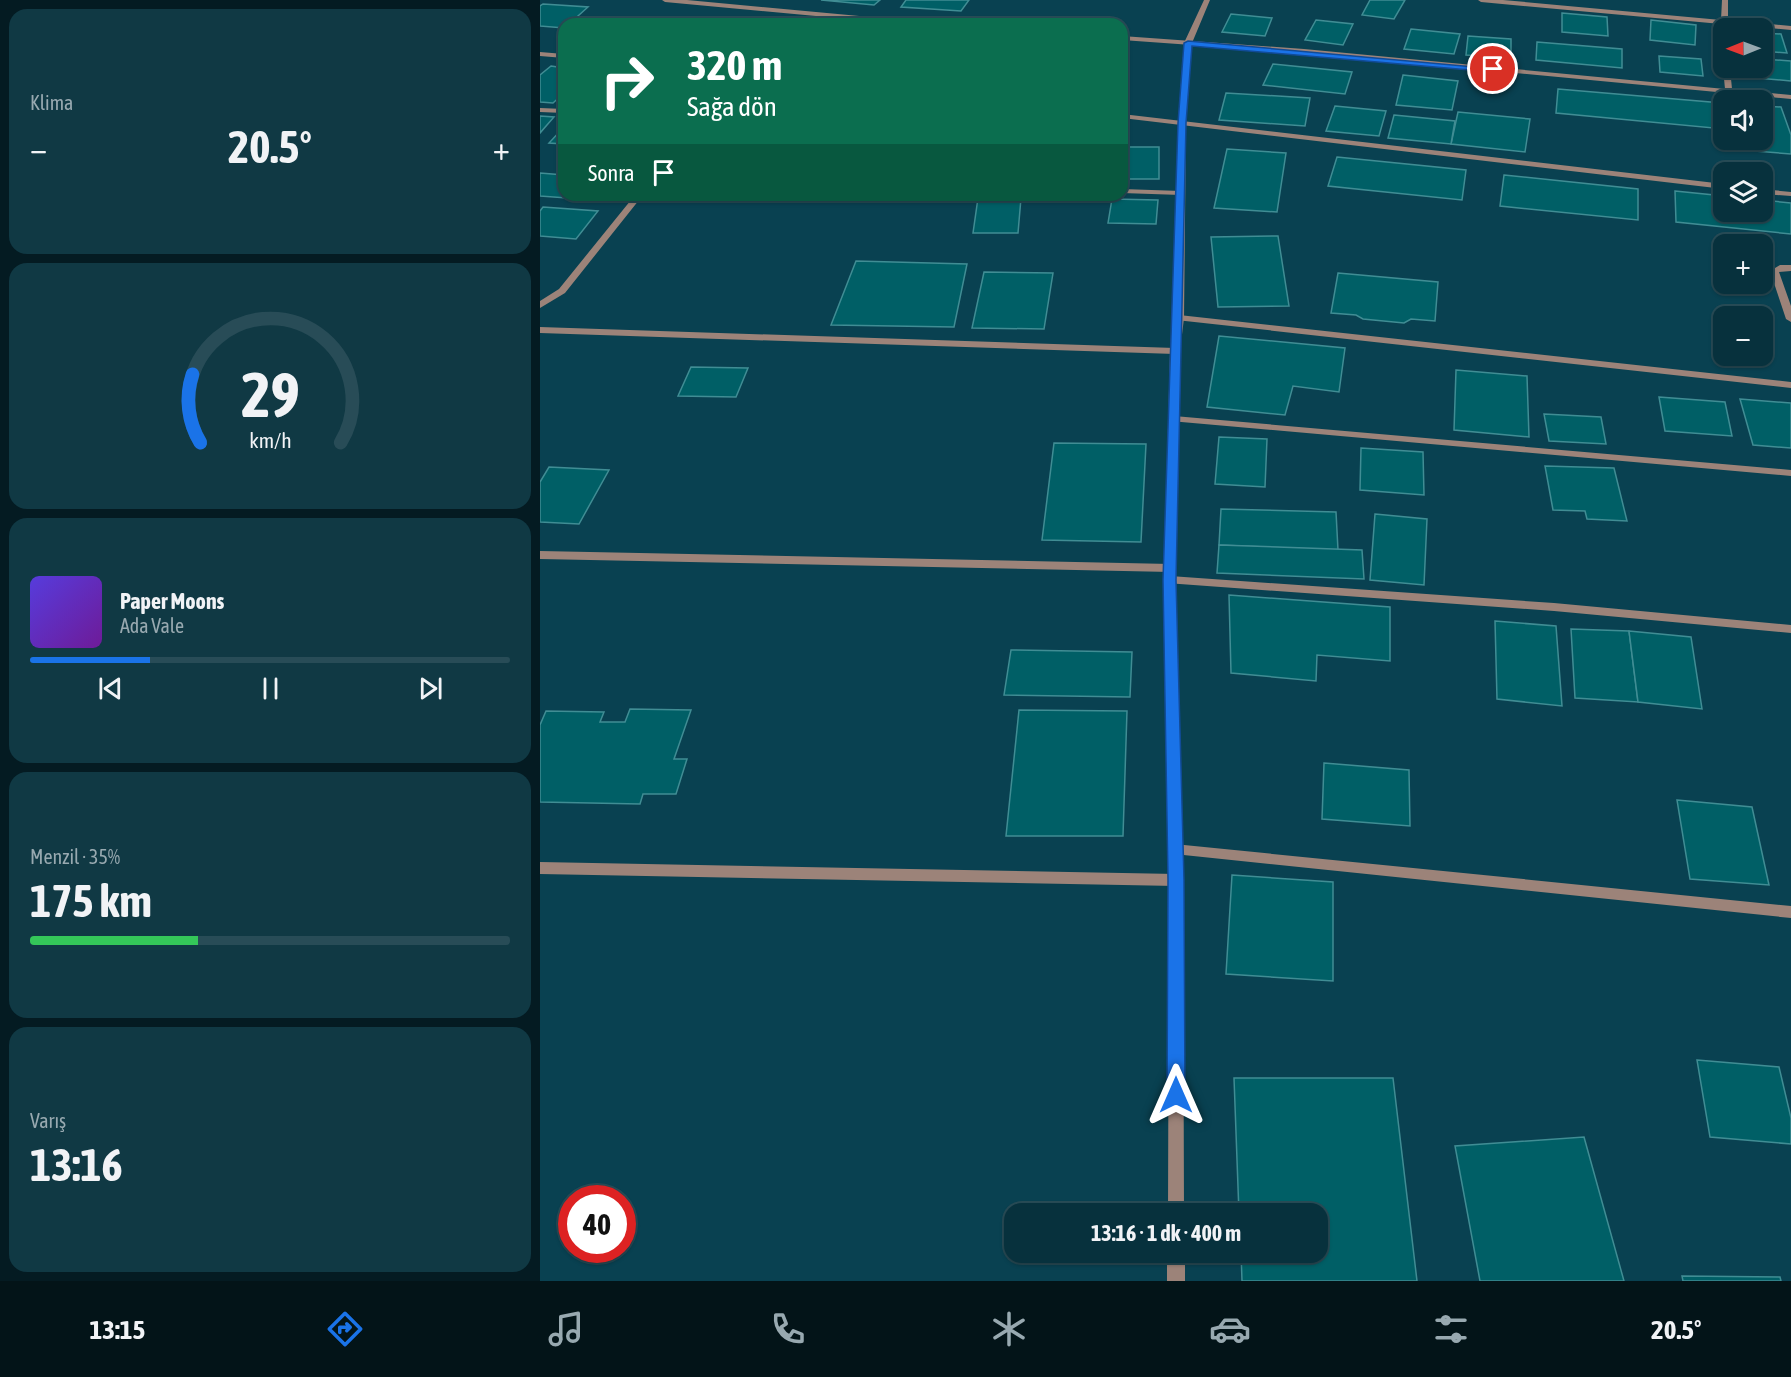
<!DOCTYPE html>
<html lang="tr">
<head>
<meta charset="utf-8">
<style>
	:root { --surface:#07313d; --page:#103944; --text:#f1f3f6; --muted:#98a9b0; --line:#284c57; --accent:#1a73e8 }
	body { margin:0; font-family:"Asap Condensed",sans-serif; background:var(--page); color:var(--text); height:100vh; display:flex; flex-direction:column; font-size:22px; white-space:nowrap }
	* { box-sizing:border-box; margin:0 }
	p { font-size:20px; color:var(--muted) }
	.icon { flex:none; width:33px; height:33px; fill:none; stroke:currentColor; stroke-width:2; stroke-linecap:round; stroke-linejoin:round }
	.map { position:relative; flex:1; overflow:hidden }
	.details { display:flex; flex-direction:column; gap:9px; padding:9px; background:#041b22; width:540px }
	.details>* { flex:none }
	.hud { position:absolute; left:18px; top:18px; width:570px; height:183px; border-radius:18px; box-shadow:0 2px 4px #0004,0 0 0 2px var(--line); background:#0b6e4f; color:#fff; overflow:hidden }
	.needle { width:39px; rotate:269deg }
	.tools { position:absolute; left:1173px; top:18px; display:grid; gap:12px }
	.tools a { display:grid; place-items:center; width:60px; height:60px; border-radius:12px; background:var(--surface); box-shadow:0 2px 4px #0004,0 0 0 2px var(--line); font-size:30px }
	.speed { position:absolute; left:18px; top:1185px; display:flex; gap:12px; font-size:30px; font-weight:700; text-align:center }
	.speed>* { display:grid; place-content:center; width:78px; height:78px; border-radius:50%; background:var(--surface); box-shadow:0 2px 4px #0004,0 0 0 2px var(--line); line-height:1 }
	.speed .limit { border:9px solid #d22; background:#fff; color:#111 }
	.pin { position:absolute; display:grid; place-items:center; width:51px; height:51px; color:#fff; margin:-26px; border:3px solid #fff; border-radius:50%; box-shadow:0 2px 6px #0007 }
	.me { position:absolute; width:66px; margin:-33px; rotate:0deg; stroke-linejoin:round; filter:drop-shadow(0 0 4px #0008) }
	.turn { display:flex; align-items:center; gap:21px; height:126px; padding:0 30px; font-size:27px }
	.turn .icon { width:78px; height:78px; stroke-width:2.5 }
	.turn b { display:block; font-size:42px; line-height:51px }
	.then { display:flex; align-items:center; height:57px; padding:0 30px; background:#0003; gap:12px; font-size:22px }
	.big { font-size:45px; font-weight:700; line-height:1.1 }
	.details .widget { flex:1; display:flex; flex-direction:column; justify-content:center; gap:9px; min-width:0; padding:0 21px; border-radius:18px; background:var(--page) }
	.details .dial { align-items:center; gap:0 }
	.dial svg { height:156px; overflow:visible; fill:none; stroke:var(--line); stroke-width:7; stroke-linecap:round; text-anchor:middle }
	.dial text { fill:var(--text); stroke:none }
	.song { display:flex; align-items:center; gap:18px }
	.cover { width:72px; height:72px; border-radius:9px; background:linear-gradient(135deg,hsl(250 70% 55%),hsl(280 70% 35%)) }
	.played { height:6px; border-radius:3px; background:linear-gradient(90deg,var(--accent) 25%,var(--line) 25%) }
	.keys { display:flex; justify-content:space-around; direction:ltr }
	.heat { display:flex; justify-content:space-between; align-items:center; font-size:33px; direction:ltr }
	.charge { height:9px; border-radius:4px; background:linear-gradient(90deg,#34c759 35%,var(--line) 0) }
	.trip { position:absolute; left:464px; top:1203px; width:324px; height:60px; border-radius:18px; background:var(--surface); box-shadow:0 2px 4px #0004,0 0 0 2px var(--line); font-weight:700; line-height:60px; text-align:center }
	.menu { display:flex; height:96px; justify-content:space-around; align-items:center; background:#031418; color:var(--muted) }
	.menu .icon { width:42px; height:42px }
	.menu .current { color:var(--accent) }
	.menu b { font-size:27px; color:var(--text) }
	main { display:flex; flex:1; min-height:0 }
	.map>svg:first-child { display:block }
	.building { fill:#005f66; stroke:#408d94; stroke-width:1.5 }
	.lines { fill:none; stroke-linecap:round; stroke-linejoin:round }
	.minor { fill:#9c8379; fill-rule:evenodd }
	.tertiary { fill:#9c8379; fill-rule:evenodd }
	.route { fill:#1a73e8; stroke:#114b97; stroke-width:1.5 }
</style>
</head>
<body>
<main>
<section class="details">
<div class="widget"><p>Klima</p>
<div class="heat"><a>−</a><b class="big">20.5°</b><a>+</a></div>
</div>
<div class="widget dial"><svg viewBox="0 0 100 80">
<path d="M14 69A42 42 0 1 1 86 69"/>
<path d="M14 69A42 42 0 0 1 10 34" stroke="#1a73e8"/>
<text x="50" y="56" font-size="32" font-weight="700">29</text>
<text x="50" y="72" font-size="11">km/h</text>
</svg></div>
<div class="widget">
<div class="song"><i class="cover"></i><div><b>Paper Moons</b><p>Ada Vale</p></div></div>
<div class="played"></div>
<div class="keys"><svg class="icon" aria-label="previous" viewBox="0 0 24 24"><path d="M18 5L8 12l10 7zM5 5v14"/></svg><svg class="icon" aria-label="pause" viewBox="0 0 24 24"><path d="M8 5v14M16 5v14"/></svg><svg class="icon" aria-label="next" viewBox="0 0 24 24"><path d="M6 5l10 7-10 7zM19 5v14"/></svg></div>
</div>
<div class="widget"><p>Menzil · 35%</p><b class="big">175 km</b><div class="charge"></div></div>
<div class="widget"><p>Varış</p><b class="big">13:16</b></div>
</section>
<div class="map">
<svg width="1251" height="1281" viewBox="0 0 1251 1281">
	<rect width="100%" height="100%" fill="#094151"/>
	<g class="building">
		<polygon points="281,0 340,0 334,5"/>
		<polygon points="366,0 429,0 421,11 361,7"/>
		<polygon points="830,0 865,0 854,19 822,15"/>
		<polygon points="3,4 48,7 29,24 24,24 24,28 0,26 0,6"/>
		<polygon points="1022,13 1067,17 1068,36 1022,32"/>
		<polygon points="691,14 732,18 725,36 682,32"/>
		<polygon points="165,17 212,20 208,24 157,24"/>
		<polygon points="776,20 813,24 803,45 765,40"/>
		<polygon points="1111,20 1156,25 1155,45 1110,40"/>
		<polygon points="871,29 920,34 914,54 864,49"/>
		<polygon points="1222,33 1241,34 1247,53 1222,51"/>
		<polygon points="928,36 971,39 971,58 926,55"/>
		<polygon points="997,42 1082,49 1082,68 996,60"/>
		<polygon points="1119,56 1161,59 1163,76 1120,72"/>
		<polygon points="1222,59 1251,61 1251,81 1205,77 1203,68 1222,68"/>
		<polygon points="733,64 812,72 805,94 723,85"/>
		<polygon points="11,66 24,68 24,93 13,103 0,102 0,75"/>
		<polygon points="863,75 918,81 912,110 856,105"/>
		<polygon points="1018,89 1182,103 1184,129 1016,113"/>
		<polygon points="686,93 770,98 765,126 679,120"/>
		<polygon points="795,106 846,111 839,136 786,131"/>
		<polygon points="1222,106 1241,107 1251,135 1251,154 1202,150 1199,140 1222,140"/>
		<polygon points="918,112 990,119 985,152 911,144"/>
		<polygon points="854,115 915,121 911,144 848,138"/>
		<polygon points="0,116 14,117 0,133"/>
		<polygon points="24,127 24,144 9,143"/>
		<rect x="582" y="147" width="37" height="32"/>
		<polygon points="687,149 746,153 737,212 674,208"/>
		<polygon points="797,157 926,170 922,200 788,186"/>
		<polygon points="0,173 24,175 24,195 30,195 27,198 0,196"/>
		<polygon points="964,175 1098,189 1098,220 960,206"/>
		<polygon points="1135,191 1184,196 1184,212 1222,212 1222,200 1251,203 1251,234 1136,222"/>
		<polygon points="438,198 481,198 478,233 433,233"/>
		<polygon points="572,199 618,200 616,224 568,223"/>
		<polygon points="3,207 58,211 36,239 0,236 0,211"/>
		<polygon points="738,236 749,306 678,307 671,237"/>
		<polygon points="316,261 427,264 414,327 291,325"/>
		<polygon points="444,272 513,273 504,329 432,328"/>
		<polygon points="798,273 898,282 895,321 871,319 864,323 823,319 816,315 791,313"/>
		<polygon points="679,336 805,348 799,392 753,386 745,415 667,407"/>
		<polygon points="151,367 208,368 196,397 138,396"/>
		<polygon points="916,370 987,376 989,437 914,430"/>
		<polygon points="1119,397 1185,402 1192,436 1125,431"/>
		<polygon points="1200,399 1251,403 1251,448 1213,445"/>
		<polygon points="1004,414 1061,417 1066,444 1009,441"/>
		<polygon points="679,437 727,439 725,487 675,484"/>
		<polygon points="514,443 606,444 601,542 502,540"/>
		<polygon points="821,448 883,452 884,495 820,490"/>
		<polygon points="1005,466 1074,468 1087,521 1047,519 1045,511 1013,510"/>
		<polygon points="9,467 69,470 39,524 0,522 0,482"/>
		<polygon points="681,509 796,512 798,550 679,545"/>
		<polygon points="835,514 887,519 884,585 830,580"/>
		<polygon points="679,545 822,550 824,579 677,573"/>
		<polygon points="689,595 850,607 850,661 777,655 776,681 691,673"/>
		<polygon points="955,621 1016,626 1022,706 957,699"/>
		<polygon points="1031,629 1089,631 1098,702 1035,698"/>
		<polygon points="1089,631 1151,637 1162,709 1098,702"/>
		<polygon points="471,650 592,652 590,697 464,695"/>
		<polygon points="90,709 151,710 134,759 147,759 136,794 103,794 100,804 0,802 0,725 6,711 64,712 60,722 85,722"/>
		<polygon points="479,710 587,711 583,836 466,836"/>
		<polygon points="784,763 869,770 870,826 782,819"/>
		<polygon points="1137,800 1212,807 1229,885 1150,879"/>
		<polygon points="692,875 793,882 793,981 686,974"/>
		<polygon points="1157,1060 1239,1067 1251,1118 1251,1144 1170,1137"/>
		<polygon points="694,1078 853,1078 877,1281 702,1281 701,1252 777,1252 777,1214 699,1214"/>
		<polygon points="1044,1137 1084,1281 940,1281 915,1146"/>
		<polygon points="1142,1276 1240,1277 1241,1281 1143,1281"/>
	</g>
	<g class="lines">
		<g class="minor">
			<polygon points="122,0 147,0 384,22 387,24 362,24 125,2"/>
			<polygon points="938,0 963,0 1181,20 1182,0 1188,0 1188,20 1251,26 1251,30 1188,24 1187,28 1184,30 1181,28 1181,24 941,2"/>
			<polygon points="582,36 764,49 1185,89 1183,68 1190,68 1192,89 1251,95 1251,99 764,53 582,40"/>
			<polygon points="0,52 24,54 24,58 0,56"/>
			<polygon points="0,108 24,109 24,113 0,112"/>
			<polygon points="582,114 1184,184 1184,189 582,118"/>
			<polygon points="582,189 641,191 645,193 641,195 582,193"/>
			<polygon points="1222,189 1251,192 1251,196 1222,194"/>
			<polygon points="95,195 103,195 25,293 0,308 0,301 19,289"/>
			<polygon points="1240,265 1251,265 1251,271 1239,272 1251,306 1251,322 1246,319 1230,271"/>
			<polygon points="639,315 1251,382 1251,388 636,320 634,318"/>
			<polygon points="0,327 635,348 640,351 635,354 0,333"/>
			<polygon points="634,416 1251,470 1251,476 630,421 629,419"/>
			<polygon points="0,551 631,564 637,568 631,572 0,559"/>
			<polygon points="630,576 1014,603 1251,625 1251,633 1014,611 626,583 624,580 626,577"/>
			<polygon points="634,844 1251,906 1251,918 634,854 629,853 627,849 629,845"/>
			<polygon points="0,862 636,874 641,876 643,880 641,884 636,886 0,874"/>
		</g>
		<g class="tertiary">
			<polygon points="664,0 670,0 652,43 646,123 644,318 640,351 636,580 643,880 644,1214 628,1214 629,880 624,580 630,351 634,318 638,123 644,43"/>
			<rect x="627" y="1252" width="18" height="29"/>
		</g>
	</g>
	<polygon class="route" points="648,41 957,69 953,72 652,46 646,123 636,580 644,880 645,1095 642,1100 636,1103 630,1100 627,1095 628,880 623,580 638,123 644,43"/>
</svg>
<div class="tools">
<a><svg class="needle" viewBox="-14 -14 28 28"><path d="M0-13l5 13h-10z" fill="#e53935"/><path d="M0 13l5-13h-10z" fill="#98a9b0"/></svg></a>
<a><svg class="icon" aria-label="sound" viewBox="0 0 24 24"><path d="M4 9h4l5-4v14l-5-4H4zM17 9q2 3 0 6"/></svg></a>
<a><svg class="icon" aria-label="layers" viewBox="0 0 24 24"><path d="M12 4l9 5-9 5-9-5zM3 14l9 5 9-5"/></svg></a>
<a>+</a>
<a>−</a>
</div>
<div class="speed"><div class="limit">40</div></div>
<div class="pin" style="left:953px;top:69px;background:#d93025"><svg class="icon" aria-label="arrive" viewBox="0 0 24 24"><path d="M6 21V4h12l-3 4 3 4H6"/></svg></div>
<svg class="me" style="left:636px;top:1095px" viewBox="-20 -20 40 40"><path d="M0-17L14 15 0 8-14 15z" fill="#1a73e8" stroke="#fff" stroke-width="4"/></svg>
<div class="trip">13:16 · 1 dk · 400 m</div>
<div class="hud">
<div class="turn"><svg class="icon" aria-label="right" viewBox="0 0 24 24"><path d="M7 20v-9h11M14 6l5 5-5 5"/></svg><div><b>320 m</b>Sağa dön</div></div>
<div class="then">Sonra<svg class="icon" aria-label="arrive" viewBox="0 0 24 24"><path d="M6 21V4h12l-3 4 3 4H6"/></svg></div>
</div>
</div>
</main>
<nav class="menu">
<b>13:15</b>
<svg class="icon current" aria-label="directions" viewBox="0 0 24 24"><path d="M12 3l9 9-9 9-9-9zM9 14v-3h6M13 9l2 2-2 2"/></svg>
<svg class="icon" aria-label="music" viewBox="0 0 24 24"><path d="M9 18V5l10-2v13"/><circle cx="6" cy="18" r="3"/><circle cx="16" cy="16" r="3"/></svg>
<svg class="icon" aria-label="phone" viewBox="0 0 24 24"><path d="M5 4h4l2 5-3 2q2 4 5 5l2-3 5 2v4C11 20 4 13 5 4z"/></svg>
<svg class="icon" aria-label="climate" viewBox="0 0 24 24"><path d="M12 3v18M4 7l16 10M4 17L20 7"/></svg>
<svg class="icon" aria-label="car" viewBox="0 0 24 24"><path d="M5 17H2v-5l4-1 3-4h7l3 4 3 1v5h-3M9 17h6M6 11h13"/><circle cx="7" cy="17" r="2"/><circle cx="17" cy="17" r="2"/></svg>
<svg class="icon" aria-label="filters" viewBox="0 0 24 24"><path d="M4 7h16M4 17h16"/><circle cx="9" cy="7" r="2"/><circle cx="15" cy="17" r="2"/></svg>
<b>20.5°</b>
</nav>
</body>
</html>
